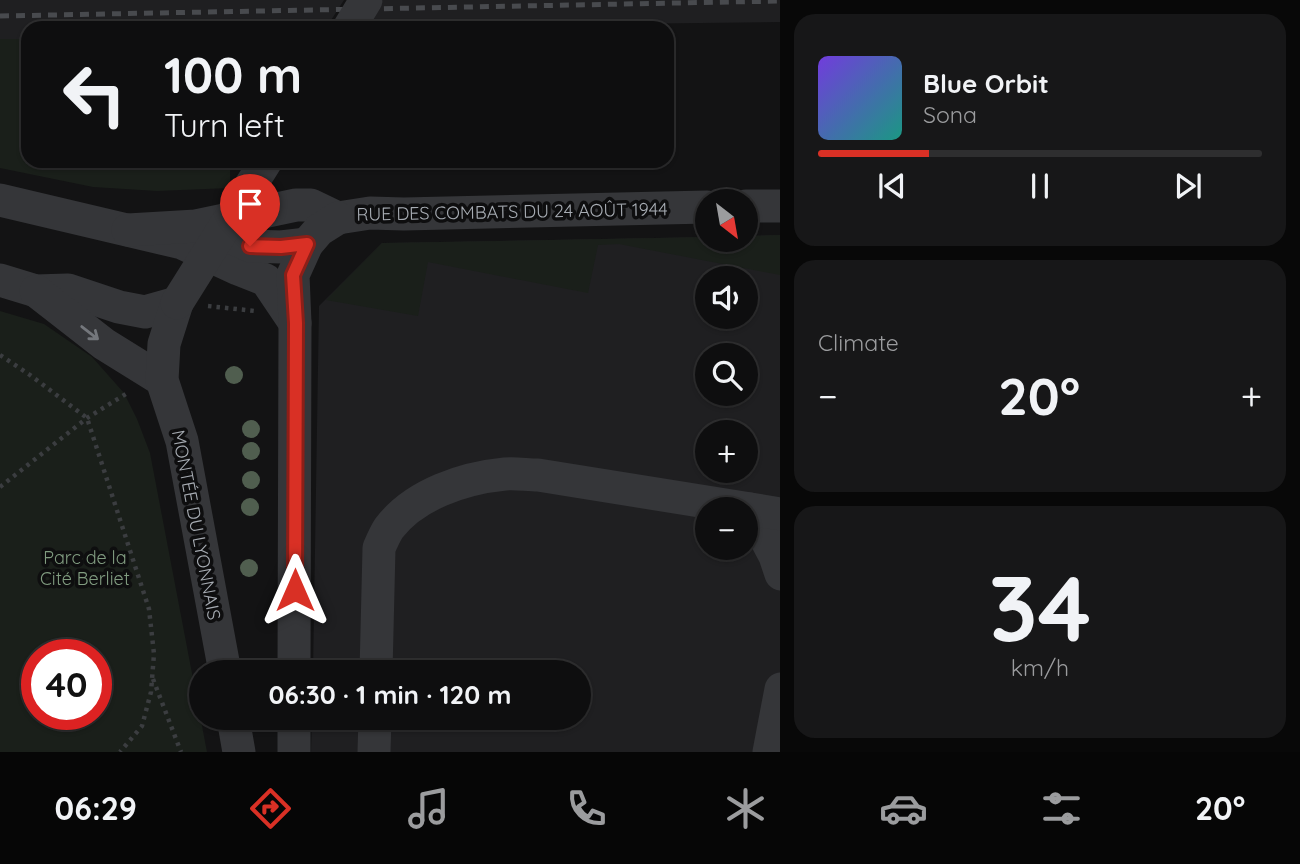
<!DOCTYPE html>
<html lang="en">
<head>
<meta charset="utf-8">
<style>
	:root { --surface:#0e0e0f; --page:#171718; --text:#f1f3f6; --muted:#9b9c9e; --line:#2e2e2f; --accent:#d93025 }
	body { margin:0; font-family:Quicksand,sans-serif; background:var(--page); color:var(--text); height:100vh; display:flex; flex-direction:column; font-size:26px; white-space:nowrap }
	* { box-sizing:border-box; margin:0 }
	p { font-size:23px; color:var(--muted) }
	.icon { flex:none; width:38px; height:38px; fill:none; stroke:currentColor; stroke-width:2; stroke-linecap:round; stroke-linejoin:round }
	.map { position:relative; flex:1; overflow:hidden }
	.panel { display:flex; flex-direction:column; gap:14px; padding:14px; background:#080808; width:520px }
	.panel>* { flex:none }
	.banner { position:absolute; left:21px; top:21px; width:653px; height:147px; border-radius:21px; box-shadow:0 2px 5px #0004,0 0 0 2px var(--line); background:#0e0e0f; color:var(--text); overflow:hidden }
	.needle { width:46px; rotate:149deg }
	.tools { position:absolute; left:695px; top:189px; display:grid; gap:14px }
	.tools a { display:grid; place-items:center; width:63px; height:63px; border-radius:50%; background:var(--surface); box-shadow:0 2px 5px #0004,0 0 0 2px var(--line); font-size:35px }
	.speed { position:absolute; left:21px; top:639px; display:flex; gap:14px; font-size:35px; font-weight:700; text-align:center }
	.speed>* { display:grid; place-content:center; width:91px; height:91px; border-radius:50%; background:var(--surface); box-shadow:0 2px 5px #0004,0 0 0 2px var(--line); line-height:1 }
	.speed .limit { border:10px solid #d22; background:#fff; color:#111 }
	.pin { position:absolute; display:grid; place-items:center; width:60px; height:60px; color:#fff; margin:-72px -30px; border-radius:50% 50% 50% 0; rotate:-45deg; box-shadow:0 0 7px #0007 }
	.pin .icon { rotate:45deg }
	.me { position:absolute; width:77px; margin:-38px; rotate:0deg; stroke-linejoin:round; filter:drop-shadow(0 0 5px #0008) }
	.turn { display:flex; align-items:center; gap:24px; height:147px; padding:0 28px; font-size:32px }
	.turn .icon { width:91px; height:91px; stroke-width:2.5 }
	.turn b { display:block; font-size:49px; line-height:60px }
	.big { font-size:52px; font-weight:700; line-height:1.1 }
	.panel .widget { flex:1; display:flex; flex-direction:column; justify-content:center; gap:10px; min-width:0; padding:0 24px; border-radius:21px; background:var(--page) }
	.panel .dial { align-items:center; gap:0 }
	.dial b { font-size:91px; line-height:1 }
	.song { display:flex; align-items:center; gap:21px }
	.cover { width:84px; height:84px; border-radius:10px; background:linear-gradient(135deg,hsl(260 70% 55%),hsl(170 70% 35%)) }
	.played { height:7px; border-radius:4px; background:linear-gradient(90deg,var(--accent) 25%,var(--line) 25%) }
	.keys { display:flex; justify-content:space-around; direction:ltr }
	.heat { display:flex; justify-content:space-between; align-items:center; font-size:38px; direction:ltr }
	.trip { position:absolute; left:189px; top:660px; width:402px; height:70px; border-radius:35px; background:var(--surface); box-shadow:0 2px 5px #0004,0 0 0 2px var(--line); font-weight:700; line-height:70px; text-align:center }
	.menu { display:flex; height:112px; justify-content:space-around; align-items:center; background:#060606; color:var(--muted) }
	.menu .icon { width:49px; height:49px }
	.menu .current { color:var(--accent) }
	.menu b { font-size:32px; color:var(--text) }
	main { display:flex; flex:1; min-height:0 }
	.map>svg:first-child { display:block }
	.built { fill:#1f1f21; fill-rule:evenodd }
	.green { fill:#1a1f1a; fill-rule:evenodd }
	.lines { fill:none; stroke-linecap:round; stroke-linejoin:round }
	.path { stroke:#3b3d40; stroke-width:4.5; stroke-dasharray:3.5 5; stroke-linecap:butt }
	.minor { stroke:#353639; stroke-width:33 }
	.rail { stroke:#484a4e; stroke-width:5; stroke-dasharray:9 7; stroke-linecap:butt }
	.minor-bridge { stroke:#353639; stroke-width:33 }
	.tree { fill:#505e4f }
	.oneway { stroke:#74777c }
	.route-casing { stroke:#8d1f18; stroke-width:18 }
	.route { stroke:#d93025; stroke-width:12 }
	.labels { text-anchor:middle; stroke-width:7; stroke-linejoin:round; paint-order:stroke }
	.street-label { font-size:18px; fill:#a7acb3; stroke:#0e0e0f }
	.park-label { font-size:18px; fill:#819c80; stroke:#0e0e0f }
</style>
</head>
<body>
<main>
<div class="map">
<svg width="781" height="752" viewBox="0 0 781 752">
	<rect width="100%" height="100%" fill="#131314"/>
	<g class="built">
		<polygon points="0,0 344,0 326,28 28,28 28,39 0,39"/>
		<polygon points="383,0 780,0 780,22 366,27"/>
		<path d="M780,235V752H311L312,718H579V672H313L319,306L382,243L707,237V240H746V236ZM707,278H746V317H707ZM707,355H746V394H707ZM707,432H746V471H707ZM707,509H746V548H707Z"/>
	</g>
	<g class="green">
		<polygon points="0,39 28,39 28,161 230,161 230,188 157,191 93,187 0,168"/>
		<polygon points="780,235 780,275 619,244 598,245 588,293 428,262 418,316 326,300 382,243 707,237 707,240 746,240 746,236"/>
		<path d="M0,311L44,324L92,357L124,393L137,419L150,453L207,752H0ZM37,654H96V714H37Z"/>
	</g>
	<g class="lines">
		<g class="path">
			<polyline points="208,306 255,311"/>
			<polyline points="0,355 30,375 87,418 149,609 154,654 151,692 142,726 120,752"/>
			<polyline points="0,487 87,418 129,392"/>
			<polyline points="153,679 181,752"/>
		</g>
		<g class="minor">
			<polyline points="0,200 182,243 238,269 266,280 295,323"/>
			<polyline points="746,206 781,206"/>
			<polyline points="199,226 216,231 250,246 281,247 307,244"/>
			<polyline points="128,230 196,226 296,205 311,205 338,218 370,213 404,214 707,207"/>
			<polyline points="0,280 36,291 68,290 119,307 145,312 177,303"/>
			<polyline points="36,291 104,344 162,380"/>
			<polyline points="177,303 164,344 162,380 182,441 225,672"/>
			<polyline points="750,509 775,556 781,574"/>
			<polyline points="294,672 295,323 293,275 307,244 319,230 338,218"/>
			<path d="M376,672L379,548C382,541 385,534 389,528C415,494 464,478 505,474C516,473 527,475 538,475L781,514"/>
			<polyline points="233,718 239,752"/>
			<polyline points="294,752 294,718"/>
			<polyline points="374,752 375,718"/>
			<polyline points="769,752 781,689"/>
		</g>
		<polyline class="rail" points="0,16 781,1"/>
		<g class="minor-bridge">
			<polyline points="349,28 366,0"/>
			<polyline points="177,303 266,161"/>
		</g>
	</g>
	<g class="tree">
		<circle cx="234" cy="375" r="9"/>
		<circle cx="251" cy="429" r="9"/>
		<circle cx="251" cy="451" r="9"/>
		<circle cx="251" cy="480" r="9"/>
		<circle cx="250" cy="507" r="9"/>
		<circle cx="249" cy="568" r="9"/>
	</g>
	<defs><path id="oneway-shaft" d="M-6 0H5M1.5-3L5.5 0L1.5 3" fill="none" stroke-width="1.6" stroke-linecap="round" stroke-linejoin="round" transform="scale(1.75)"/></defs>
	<use class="oneway" href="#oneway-shaft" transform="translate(90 333) rotate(38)"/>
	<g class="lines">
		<g class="route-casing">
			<polyline id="route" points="250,246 281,247 307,244 293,275 296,323 295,590"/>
		</g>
		<use href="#route" class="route"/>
	</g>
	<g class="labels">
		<g class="street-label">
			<text transform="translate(512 212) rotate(-1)" y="6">RUE DES COMBATS DU 24 AOÛT 1944</text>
			<text transform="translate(196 525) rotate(79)" y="6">MONTÉE DU LYONNAIS</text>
		</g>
		<g class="park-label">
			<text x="85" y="564">Parc de la<tspan x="85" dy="21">Cité Berliet</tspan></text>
		</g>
	</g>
</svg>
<div class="tools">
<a><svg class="needle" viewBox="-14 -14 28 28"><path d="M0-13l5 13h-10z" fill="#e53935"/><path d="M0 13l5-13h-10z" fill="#9b9c9e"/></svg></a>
<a><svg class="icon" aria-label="sound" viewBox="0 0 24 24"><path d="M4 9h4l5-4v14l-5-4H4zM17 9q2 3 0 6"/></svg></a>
<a><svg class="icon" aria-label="search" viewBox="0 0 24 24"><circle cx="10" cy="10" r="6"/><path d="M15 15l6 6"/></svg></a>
<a>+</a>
<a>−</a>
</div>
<div class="speed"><div class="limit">40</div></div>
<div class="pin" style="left:250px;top:246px;background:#d93025"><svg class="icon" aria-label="arrive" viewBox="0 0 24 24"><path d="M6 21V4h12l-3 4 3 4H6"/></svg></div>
<svg class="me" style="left:295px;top:590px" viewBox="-20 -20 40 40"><path d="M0-17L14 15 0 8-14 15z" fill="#d93025" stroke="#fff" stroke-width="4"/></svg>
<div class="trip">06:30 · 1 min · 120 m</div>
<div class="banner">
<div class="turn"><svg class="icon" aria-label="left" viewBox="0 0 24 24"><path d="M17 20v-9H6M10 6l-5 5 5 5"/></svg><div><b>100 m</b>Turn left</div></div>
</div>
</div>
<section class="panel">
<div class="widget">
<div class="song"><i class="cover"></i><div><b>Blue Orbit</b><p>Sona</p></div></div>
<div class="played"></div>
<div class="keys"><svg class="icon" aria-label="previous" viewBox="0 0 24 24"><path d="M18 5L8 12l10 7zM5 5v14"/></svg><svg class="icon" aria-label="pause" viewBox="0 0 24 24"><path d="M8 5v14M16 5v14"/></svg><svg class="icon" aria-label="next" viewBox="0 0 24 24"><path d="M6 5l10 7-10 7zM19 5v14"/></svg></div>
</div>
<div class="widget"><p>Climate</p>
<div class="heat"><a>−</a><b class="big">20°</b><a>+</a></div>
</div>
<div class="widget dial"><b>34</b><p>km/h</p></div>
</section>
</main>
<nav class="menu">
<b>06:29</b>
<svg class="icon current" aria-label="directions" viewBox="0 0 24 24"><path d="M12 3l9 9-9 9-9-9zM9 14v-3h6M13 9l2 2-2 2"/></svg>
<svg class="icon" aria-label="music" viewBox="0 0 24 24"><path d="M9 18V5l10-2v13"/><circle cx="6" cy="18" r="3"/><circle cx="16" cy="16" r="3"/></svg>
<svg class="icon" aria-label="phone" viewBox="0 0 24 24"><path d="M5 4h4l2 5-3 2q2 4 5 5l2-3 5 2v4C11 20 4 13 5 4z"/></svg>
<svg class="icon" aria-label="climate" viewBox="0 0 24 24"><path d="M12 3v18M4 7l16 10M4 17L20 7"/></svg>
<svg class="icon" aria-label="car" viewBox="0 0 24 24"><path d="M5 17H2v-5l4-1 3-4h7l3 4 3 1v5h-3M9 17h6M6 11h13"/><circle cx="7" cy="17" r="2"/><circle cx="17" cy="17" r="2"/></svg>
<svg class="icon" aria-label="filters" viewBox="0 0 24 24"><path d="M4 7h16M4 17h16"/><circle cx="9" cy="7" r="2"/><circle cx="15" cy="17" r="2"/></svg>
<b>20°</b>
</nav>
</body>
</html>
